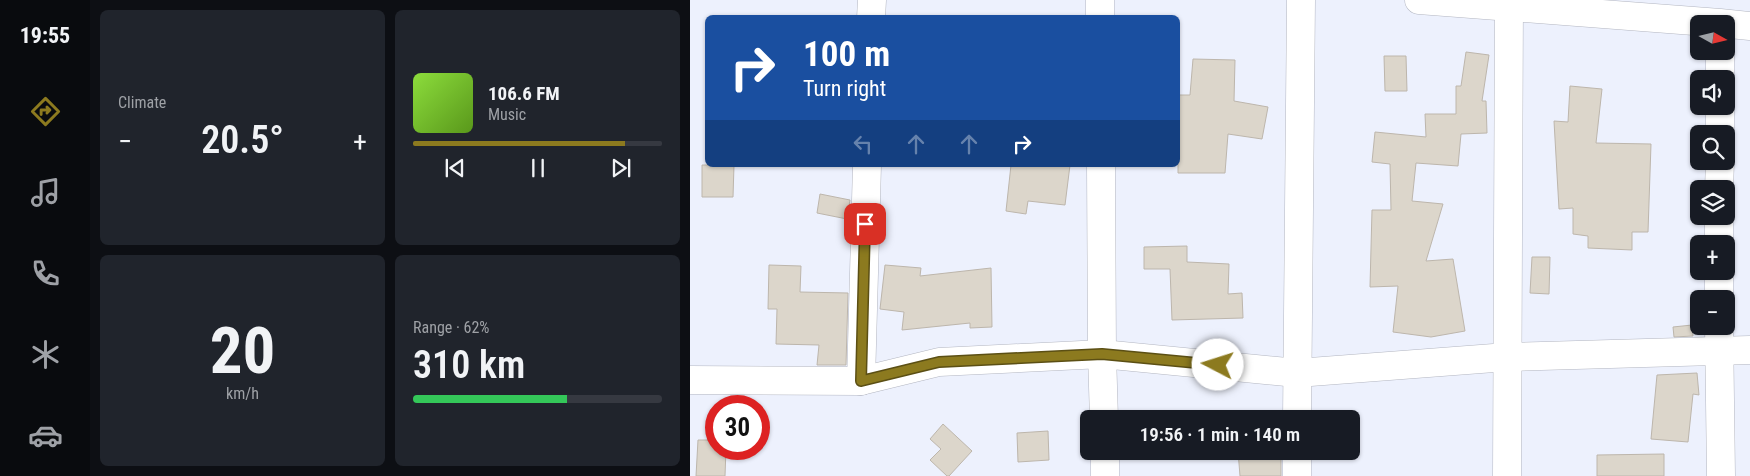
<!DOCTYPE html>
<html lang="en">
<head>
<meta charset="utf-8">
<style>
	:root { --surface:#171b24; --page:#20242c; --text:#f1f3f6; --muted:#9ea1a6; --line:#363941; --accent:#8c7a1f }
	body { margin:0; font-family:"Roboto Condensed",sans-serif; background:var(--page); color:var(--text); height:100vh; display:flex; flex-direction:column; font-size:19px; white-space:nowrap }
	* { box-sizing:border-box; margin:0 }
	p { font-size:16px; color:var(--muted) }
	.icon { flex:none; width:28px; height:28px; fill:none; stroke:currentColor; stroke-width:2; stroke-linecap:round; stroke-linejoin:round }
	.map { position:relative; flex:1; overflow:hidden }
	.side { display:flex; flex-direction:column; gap:10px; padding:10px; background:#0d0f14; width:600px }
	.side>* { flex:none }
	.hud { position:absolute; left:15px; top:15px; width:475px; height:152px; border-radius:8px; box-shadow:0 1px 4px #0004; background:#1a4fa0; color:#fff; overflow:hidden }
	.needle { width:32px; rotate:98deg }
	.tools { position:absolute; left:1000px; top:15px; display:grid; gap:10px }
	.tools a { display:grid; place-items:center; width:45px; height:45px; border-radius:8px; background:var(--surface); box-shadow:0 1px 4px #0004; font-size:25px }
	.speed { position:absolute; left:15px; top:395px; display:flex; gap:10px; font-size:25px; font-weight:700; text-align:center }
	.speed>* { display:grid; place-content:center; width:65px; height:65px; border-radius:50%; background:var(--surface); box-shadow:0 1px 4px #0004; line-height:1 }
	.speed .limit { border:8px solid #d22; background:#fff; color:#111 }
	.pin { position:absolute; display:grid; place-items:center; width:42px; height:42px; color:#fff; margin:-21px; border-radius:10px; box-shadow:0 2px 8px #0006 }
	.me { position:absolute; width:55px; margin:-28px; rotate:275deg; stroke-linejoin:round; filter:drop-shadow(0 0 4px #0008) }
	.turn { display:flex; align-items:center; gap:18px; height:105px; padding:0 15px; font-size:22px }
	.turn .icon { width:65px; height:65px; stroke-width:2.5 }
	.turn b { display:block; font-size:35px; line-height:42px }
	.lanes { display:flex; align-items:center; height:48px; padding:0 15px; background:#0003; justify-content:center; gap:25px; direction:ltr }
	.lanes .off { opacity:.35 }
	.big { font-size:38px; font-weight:600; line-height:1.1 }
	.side .widget { flex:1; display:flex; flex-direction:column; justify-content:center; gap:8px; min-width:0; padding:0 18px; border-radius:8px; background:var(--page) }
	.side .dial { align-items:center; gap:0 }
	.dial b { font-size:65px; line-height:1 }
	.song { display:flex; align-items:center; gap:15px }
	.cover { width:60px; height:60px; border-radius:8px; background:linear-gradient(135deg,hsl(90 70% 55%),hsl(90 70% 35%)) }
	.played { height:5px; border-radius:2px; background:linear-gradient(90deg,var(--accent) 85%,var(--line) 85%) }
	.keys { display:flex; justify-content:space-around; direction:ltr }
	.heat { display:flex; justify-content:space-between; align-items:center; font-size:28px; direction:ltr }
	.charge { height:8px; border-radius:4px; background:linear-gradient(90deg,#34c759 62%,var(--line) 0) }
	.side .tiles { flex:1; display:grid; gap:10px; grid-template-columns:repeat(2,1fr) }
	.trip { position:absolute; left:390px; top:410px; width:280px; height:50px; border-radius:8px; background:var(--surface); box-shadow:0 1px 4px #0004; font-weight:600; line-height:50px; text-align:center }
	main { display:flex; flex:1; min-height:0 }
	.tab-bar { display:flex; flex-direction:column; width:90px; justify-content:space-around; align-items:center; background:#090b0e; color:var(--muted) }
	.tab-bar .icon { width:35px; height:35px }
	.tab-bar .selected { color:var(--accent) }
	.tab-bar b { font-size:22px; color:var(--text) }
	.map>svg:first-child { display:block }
	.building { fill:#dcd6cb; stroke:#bdb6ac }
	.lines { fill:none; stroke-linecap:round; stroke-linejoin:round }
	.street-casing { stroke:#b3b6c1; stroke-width:29 }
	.street { stroke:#fff; stroke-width:28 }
	.route-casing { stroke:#5b4f14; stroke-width:12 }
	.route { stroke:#8c7a1f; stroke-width:9 }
</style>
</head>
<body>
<main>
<nav class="tab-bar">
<b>19:55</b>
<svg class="icon selected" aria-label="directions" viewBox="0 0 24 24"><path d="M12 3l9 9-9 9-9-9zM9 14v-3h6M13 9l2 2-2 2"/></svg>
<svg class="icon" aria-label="music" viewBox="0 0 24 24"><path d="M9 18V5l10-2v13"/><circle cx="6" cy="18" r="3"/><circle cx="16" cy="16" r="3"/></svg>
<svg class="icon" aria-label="phone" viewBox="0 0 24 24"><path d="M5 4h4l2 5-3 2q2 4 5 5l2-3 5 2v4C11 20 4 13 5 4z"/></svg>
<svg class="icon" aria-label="climate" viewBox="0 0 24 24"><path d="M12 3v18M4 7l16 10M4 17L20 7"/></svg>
<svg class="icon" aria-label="car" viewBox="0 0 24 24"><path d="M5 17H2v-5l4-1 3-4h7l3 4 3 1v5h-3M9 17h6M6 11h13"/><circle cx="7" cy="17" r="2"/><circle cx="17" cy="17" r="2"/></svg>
</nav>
<section class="side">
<div class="tiles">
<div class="widget"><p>Climate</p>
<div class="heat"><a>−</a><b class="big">20.5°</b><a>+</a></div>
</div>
<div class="widget">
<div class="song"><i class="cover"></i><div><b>106.6 FM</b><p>Music</p></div></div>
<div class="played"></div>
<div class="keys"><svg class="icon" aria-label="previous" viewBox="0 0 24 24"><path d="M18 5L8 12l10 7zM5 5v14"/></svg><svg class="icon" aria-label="pause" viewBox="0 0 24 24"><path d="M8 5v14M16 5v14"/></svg><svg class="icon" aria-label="next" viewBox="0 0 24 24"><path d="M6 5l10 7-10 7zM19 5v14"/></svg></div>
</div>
<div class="widget dial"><b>20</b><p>km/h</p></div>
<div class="widget"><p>Range · 62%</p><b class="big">310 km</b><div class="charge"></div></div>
</div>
</section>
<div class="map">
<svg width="1060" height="476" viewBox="0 0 1060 476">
	<rect width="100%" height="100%" fill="#edf1fd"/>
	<g class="building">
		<polygon points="776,52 799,55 792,101 796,101 797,133 771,134 768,166 726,163 722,201 753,204 736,261 763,259 775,331 741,337 703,332 708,286 680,287 682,210 701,210 700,164 682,162 685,132 736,137 735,114 766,114 766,86 771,86"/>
		<polygon points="694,56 716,56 717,91 695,91"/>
		<polygon points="503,59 545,60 544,101 578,107 572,139 538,134 535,173 488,173 488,95 500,95"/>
		<polygon points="880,86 912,89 906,143 961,144 958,232 942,232 942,250 898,248 898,236 883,234 883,208 869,209 864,121 878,122"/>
		<polygon points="12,165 44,165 43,197 12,197"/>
		<polygon points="321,165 380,165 375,205 338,201 336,214 316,211"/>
		<polygon points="130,194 160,200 157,219 127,213"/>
		<polygon points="497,246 497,262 539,264 538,294 552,293 553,318 482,320 480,269 454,269 454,247"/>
		<polygon points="842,257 860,257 859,294 840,293"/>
		<polygon points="79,265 111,266 110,292 158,293 156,365 127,365 129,345 86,344 87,309 78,309"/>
		<polygon points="195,265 231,268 230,276 301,268 302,327 280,328 280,323 212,330 214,312 190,309"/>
		<polygon points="1002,325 1003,336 984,337 983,327"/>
		<polygon points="1007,373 1009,395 1003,394 998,442 961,439 967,375"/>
		<polygon points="253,424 282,451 259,476 257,476 240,460 251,449 240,439"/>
		<polygon points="358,431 359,460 328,462 327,433"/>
		<polygon points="8,440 26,440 26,449 36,449 35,476 6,476"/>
		<polygon points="548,451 591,451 591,476 550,476"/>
		<polygon points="974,454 974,476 907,476 907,455"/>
	</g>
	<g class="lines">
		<g class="street-casing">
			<g id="street">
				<polyline points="410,0 410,18"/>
				<polyline points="729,0 1030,23 1060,26"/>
				<polyline points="181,18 182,0"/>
				<polyline points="1030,79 1030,51"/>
				<polyline points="1030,134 1030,106"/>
				<polyline points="411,165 412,354 414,419"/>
				<polyline points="1029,189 1030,161"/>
				<polyline points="1029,244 1029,216"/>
				<polyline points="1029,299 1029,271"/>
				<polyline points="1029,326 1031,476"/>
				<polyline points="0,380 171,381 249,362 412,354 607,373 817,357 1060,350"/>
				<polyline points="171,381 177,165"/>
				<polyline points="607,419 611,0"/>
				<polyline points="415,451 415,476"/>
				<polyline points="607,451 607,476"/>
				<polyline points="817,476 819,0"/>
			</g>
		</g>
		<use href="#street" class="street"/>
	</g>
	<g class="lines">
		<g class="route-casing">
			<polyline id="route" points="175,224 171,381 249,362 412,354 528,365"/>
		</g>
		<use href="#route" class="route"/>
	</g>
</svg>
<div class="tools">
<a><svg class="needle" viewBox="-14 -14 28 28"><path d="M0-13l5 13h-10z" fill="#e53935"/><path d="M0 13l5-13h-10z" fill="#9ea1a6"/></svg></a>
<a><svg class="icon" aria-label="sound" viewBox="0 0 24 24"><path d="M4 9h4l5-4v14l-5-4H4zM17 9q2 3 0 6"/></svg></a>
<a><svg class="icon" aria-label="search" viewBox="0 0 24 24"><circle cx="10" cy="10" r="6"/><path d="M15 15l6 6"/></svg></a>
<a><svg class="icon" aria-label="layers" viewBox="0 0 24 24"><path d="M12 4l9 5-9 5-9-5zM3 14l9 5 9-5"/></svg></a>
<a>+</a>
<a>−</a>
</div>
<div class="speed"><div class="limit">30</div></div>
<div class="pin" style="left:175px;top:224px;background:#d93025"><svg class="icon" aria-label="arrive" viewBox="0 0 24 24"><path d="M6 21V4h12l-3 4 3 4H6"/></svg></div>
<svg class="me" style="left:528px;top:365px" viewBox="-20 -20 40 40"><circle r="19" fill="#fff"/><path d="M0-13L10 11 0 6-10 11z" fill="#8c7a1f"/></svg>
<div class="trip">19:56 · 1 min · 140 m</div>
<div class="hud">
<div class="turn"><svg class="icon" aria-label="right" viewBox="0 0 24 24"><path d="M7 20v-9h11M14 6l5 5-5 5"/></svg><div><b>100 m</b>Turn right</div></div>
<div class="lanes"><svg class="icon off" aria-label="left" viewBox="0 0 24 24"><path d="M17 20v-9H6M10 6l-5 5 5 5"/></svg><svg class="icon off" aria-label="ahead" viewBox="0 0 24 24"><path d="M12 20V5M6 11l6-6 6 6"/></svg><svg class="icon off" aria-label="ahead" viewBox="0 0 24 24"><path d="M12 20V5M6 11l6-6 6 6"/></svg><svg class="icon" aria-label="right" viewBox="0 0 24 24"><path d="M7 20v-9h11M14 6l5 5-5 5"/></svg></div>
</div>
</div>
</main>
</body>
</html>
